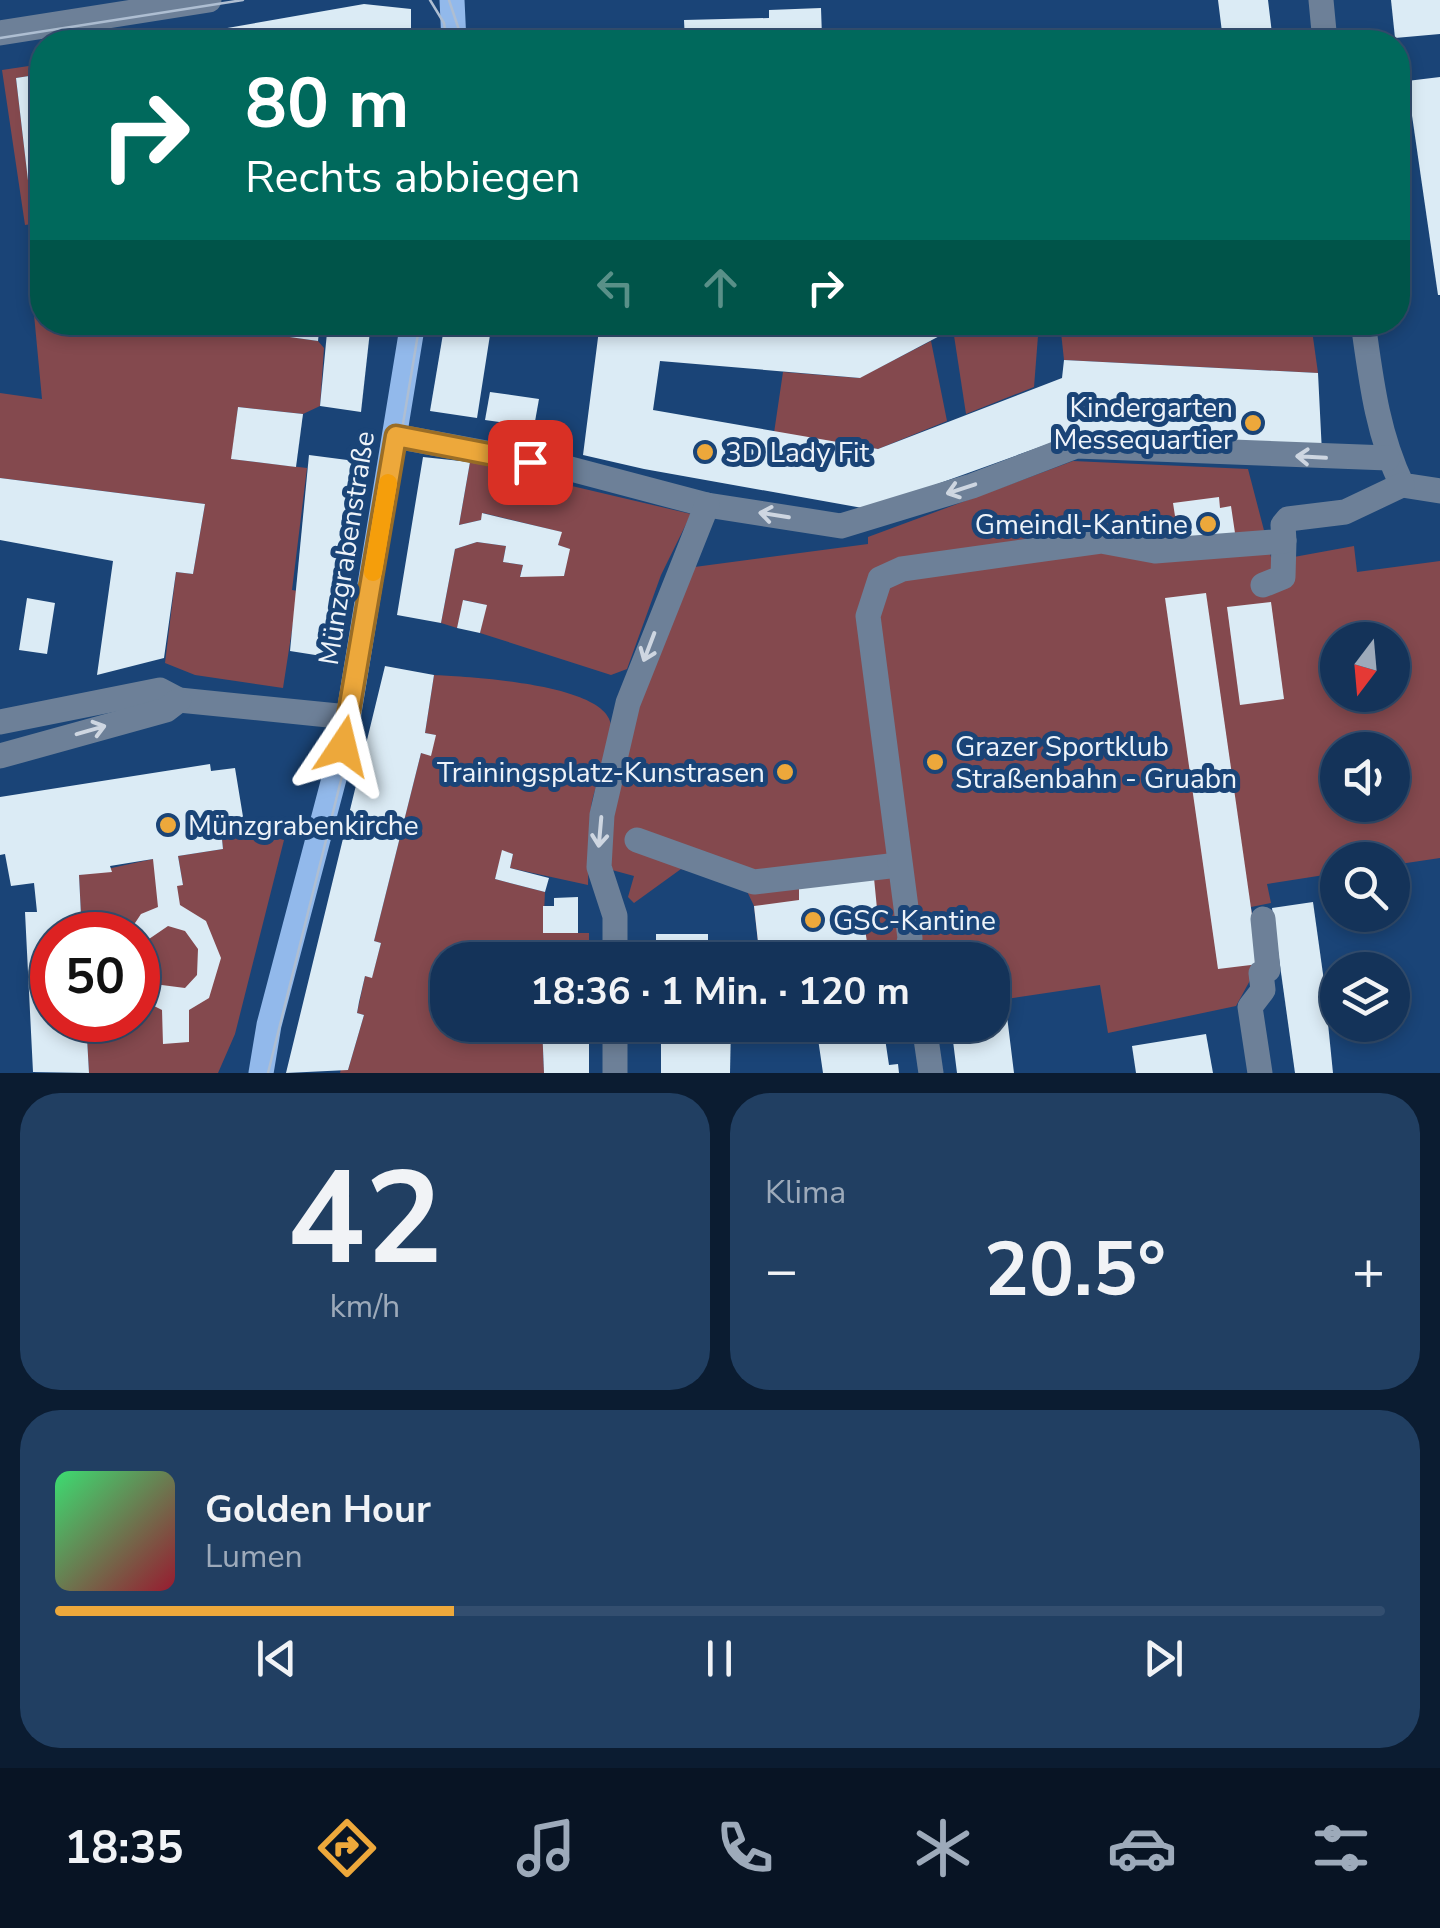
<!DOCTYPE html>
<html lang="de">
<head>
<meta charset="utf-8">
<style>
	:root { --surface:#143359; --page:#213f62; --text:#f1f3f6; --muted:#9daaba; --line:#334e6f; --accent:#eda83b }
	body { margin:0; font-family:"Nunito Sans",sans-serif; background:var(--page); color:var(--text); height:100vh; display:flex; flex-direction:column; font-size:38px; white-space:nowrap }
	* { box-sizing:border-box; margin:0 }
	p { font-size:32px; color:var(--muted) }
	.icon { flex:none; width:55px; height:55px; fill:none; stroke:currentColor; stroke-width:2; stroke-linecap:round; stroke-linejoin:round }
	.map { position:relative; height:1073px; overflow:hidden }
	.side { display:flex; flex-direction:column; gap:20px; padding:20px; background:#0b1c31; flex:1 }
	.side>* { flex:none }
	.banner { position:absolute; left:30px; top:30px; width:1380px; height:305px; border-radius:40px; box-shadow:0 5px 15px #0003,0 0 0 2px var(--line); background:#00695c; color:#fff; overflow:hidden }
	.needle { width:65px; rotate:196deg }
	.tools { position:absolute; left:1320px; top:622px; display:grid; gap:20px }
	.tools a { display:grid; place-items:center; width:90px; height:90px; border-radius:50%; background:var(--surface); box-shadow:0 5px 15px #0003,0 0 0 2px var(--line); font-size:50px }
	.speed { position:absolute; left:30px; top:912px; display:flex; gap:20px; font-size:50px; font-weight:700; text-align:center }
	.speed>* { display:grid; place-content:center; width:130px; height:130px; border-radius:50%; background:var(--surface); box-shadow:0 5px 15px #0003,0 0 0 2px var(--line); line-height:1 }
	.speed .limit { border:15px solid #d22; background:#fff; color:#111 }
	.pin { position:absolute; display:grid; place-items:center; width:85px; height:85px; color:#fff; margin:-42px; border-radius:20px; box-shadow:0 5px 15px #0006 }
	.me { position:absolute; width:110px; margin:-55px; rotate:10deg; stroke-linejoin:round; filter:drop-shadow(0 0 8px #0008) }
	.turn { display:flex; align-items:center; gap:35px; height:210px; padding:0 50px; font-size:45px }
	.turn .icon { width:130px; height:130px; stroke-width:2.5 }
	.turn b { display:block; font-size:70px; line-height:85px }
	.lanes { display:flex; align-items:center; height:95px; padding:0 50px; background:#0003; justify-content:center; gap:50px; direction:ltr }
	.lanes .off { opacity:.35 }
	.big { font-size:75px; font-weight:700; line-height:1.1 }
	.side .widget { flex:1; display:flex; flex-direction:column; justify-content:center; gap:15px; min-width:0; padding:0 35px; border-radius:40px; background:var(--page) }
	.side .dial { align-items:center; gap:0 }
	.dial b { font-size:130px; line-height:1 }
	.song { display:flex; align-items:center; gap:30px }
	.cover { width:120px; height:120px; border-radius:15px; background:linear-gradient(135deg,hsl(140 70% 55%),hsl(350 70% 35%)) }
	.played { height:10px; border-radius:5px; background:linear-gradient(90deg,var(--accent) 30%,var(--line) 30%) }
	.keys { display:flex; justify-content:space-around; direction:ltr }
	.heat { display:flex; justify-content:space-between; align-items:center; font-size:55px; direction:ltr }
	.side .tiles { flex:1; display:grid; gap:20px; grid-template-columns:1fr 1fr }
	.widget:last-child { grid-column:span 2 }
	.trip { position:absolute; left:430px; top:942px; width:580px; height:100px; border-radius:40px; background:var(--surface); box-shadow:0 5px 15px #0003,0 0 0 2px var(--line); font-weight:700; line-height:100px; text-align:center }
	.menu { display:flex; height:160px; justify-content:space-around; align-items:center; background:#081424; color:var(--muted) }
	.menu .icon { width:70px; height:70px }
	.menu .on { color:var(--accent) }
	.menu b { font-size:45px; color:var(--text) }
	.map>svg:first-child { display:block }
	.green { fill:#84494e; fill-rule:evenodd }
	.building { fill:#dbebf5; fill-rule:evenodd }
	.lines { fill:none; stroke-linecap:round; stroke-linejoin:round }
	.minor { stroke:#6d8098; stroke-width:25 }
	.major { stroke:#92b9eb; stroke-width:25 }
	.tram { stroke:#aebed2; stroke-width:2.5 }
	.oneway { stroke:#ced6e1 }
	.route-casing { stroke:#9a6d26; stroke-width:25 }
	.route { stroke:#eda83b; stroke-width:18 }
	.slow { stroke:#f59e0b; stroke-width:18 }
	.poi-dot { fill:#eda83b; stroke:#1a4477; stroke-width:4 }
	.labels { text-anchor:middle; stroke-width:10; stroke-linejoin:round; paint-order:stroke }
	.poi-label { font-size:28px; fill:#eef3f9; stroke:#1a4477; text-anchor:start }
	.street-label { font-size:28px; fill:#eef3f9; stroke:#1a4477 }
</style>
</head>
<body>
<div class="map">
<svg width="1440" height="1073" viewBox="0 0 1440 1073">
	<rect width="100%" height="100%" fill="#1a4477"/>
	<g class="green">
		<polygon points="42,64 42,74 16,78 29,188 33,189 38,223 25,225 2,70"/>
		<polygon points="28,251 42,252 42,322 219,323 219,327 318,341 324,348 320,406 303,414 238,407 232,459 307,468 292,590 298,591 283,688 195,675 165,663 176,572 193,574 205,504 0,478 0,393 42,399"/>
		<polygon points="966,323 1039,323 1034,387 966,414 953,329"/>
		<polygon points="1060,323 1311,323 1318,373 1064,360"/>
		<polygon points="931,341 947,421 878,449 774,433 783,372 859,378"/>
		<path d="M1073,461L1248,469L1272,561L1354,546L1357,572L1440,561V858L1393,865L1392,860H1338L1337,873L1267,884L1271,903L1251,907L1259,964L1236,1006L1108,1033L1100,985L993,1001L992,960H760L754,906L745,887L681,869L634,903L628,897L634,876L612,870C595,792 658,644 687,568L868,544V537ZM1338,640H1392V695H1338ZM1338,750H1392V805H1338Z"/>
		<polygon points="470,462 691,514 661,575 627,669 611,675 480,633 486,605 464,600 457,628 441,623 455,549 477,542 506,546 503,562 523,565 520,576 564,576 569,549 558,545 561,532 483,513 481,520 459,525"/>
		<path d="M434,675C468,677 606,683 611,725C614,751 594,782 591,808C588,833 589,859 588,885L510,868L513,854L503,851L495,879L545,892L543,933H589V960H448V1025H542L544,1073H340L341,1069L348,1070L364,1015L357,1013L365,976L372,977L381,943L374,941L421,753L431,755L435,735L425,733Z"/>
		<polygon points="261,834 284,840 235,1034 218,1073 89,1073 86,1020 138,1020 138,935 82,935 79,875 153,859 183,885 178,856 223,849 222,839"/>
	</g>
	<g class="building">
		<polygon points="1218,0 1268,0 1273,42 1139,42 1222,32"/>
		<polygon points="1391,0 1440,0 1440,34 1395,38"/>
		<polygon points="364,4 411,9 411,42 147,42"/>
		<polygon points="821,8 822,37 816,37 816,42 685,42 684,20 769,18 769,10"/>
		<polygon points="42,74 42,222 38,223 33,189 29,189 16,78"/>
		<polygon points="1440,77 1440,295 1438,295 1407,81"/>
		<polygon points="219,322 320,322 318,341 219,327"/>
		<polygon points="328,322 371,322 361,412 320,406"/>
		<polygon points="445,322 492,322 477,418 430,411"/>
		<polygon points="600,322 831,327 839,322 966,322 860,378 660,361 653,410 878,449 1062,378 1064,360 1318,373 1322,453 1051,443 868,509 644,469 583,455"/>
		<polygon points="490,392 539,399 534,427 485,420"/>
		<polygon points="238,407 303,414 296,467 231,459"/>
		<polygon points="309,455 355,461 328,657 290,651"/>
		<polygon points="423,457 470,462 459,525 481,520 482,513 562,532 558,545 570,549 564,576 520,577 523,565 503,562 506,546 477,542 455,549 441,623 397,615"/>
		<polygon points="0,478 205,504 193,574 176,572 164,658 97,675 113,561 0,540"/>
		<polygon points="1219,497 1220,508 1231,506 1235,533 1184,541 1181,515 1175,516 1173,503"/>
		<polygon points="1206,593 1259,964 1218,969 1165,598"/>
		<polygon points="27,598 55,603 47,654 19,650"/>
		<polygon points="463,600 487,605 480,633 457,628"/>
		<polygon points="1271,602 1284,699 1240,705 1227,607"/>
		<polygon points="385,666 434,675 425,733 436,735 431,756 421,753 374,941 381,943 372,978 365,976 359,1002 357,1013 364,1015 348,1070 286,1073"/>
		<path d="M210,764L211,771L235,768L246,835L222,839L223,849L178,856L183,885L177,886L180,905L206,921L221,958L209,998L189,1010V1042L163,1044L162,1010L138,998V935H127L141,914L158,907L153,859L110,866L112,872L79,875L82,935H52V1020H86L89,1073L33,1072L25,912H37L34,883L11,886L5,854L0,855V797ZM168,926L185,931L198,949L197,975L185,988L154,984L144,967L149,939Z"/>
		<polygon points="502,850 513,854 510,868 549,878 545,892 495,879"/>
		<polygon points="874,878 878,919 864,921 868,950 798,960 760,960 754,906 799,900 799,888"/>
		<polygon points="578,897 578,933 543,933 543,906 554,906 554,898"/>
		<polygon points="1313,902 1323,974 1333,1073 1295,1073 1272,908"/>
		<rect x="656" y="934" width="52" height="26"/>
		<polygon points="1005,1000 1014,1073 957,1073 951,1025 992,1025 992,1001"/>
		<polygon points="542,1025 589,1025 589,1073 544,1073"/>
		<polygon points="661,1025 731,1025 730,1073 661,1073"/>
		<polygon points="816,1025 883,1025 889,1065 898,1064 899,1073 823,1073"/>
		<polygon points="1206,1034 1213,1073 1136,1073 1132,1046"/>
	</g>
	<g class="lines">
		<g class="minor">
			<polyline points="1321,0 1325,42"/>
			<polyline points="0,33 209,0"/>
			<path d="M1363,322C1371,379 1377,433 1402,485L1440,491"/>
			<polyline points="395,436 567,468 707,505 841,526 972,486 1076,446 1388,458"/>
			<polyline points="1263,585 1283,577 1284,541"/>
			<polyline points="0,722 160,690 179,700 348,717"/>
			<polyline points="0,756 166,710 179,700"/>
			<polyline points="637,840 754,882 898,865"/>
			<polyline points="615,960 615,916 599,867 602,815 628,703 707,505"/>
			<polyline points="905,960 910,938 868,616 880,579 902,569 1101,541 1155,551 1284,541 1283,525 1288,519 1345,512 1402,485"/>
			<polyline points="924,1025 931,1073"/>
			<polyline points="615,1073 615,1025"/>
			<polyline points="1260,1073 1250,1007 1263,990 1261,973 1268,970 1263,919"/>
		</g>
		<g class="major">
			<polyline points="452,0 454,42"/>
			<polyline points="261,1073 269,1025 345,737 413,322"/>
		</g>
		<g class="tram">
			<polyline points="430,0 444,23 447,42"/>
			<polyline points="449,0 463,42"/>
			<polyline points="0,38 243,0"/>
			<polyline points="268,1073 349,748 420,322"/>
		</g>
	</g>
	<defs><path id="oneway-shaft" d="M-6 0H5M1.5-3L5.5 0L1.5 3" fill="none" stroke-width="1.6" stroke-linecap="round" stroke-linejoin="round" transform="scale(2.5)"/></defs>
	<g class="oneway">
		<use href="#oneway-shaft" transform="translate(1311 457) rotate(-177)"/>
		<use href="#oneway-shaft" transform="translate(961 489) rotate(162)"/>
		<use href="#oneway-shaft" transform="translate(774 515) rotate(-171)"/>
		<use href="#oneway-shaft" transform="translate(649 647) rotate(111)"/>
		<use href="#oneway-shaft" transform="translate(91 730) rotate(-16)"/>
		<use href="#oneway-shaft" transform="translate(600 832) rotate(95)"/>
	</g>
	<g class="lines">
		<g class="route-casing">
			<polyline id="route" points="343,746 396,436 530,462"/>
		</g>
		<use href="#route" class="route"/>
		<polyline class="slow" points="373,572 388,483"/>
	</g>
	<g class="poi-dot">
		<circle cx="1253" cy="423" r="10"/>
		<circle cx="705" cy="452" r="10"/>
		<circle cx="1208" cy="524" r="10"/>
		<circle cx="935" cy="762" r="10"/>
		<circle cx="785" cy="772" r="10"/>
		<circle cx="168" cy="825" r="10"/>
		<circle cx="813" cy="920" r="10"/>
	</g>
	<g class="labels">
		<g class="poi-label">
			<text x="1233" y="417" text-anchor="end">Kindergarten<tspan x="1233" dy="32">Messequartier</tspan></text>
			<text x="725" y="462">3D Lady Fit</text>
			<text x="1188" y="534" text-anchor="end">Gmeindl-Kantine</text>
			<text x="955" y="756">Grazer Sportklub<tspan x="955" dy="32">Straßenbahn - Gruabn</tspan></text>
			<text x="765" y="782" text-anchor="end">Trainingsplatz-Kunstrasen</text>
			<text x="188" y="835">Münzgrabenkirche</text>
			<text x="833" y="930">GSC-Kantine</text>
		</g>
		<g class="street-label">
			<text transform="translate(346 548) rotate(-81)" y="10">Münzgrabenstraße</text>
		</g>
	</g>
</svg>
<div class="tools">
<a><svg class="needle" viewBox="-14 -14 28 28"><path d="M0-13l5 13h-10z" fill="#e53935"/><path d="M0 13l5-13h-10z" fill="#9daaba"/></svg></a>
<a><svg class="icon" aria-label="sound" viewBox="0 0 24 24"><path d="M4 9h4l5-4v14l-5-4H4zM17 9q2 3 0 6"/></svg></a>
<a><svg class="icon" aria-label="search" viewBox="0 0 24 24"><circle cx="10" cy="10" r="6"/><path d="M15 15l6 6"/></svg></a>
<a><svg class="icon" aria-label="layers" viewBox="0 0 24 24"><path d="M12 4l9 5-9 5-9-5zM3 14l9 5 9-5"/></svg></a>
</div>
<div class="speed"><div class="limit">50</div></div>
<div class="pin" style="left:530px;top:462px;background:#d93025"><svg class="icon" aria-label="arrive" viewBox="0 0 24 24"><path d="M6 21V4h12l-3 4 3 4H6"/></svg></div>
<svg class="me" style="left:343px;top:746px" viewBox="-20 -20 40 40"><path d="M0-17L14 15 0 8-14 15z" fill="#eda83b" stroke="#fff" stroke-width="4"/></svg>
<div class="trip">18:36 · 1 Min. · 120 m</div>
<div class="banner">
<div class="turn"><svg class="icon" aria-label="right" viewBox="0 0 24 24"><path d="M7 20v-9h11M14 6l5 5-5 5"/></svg><div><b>80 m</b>Rechts abbiegen</div></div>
<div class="lanes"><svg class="icon off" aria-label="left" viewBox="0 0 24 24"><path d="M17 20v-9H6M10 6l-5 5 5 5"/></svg><svg class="icon off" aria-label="ahead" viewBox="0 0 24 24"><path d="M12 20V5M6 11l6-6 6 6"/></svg><svg class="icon" aria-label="right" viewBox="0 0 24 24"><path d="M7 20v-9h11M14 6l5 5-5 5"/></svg></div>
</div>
</div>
<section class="side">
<div class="tiles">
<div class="widget dial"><b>42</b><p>km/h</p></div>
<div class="widget"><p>Klima</p>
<div class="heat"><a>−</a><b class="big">20.5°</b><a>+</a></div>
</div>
<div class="widget">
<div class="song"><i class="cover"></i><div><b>Golden Hour</b><p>Lumen</p></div></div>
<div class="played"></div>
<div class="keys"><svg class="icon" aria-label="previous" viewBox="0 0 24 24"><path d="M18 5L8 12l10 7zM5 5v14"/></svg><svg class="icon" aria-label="pause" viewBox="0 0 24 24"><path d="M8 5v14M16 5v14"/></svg><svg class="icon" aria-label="next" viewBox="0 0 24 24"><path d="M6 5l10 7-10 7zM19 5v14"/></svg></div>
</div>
</div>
</section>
<nav class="menu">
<b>18:35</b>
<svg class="icon on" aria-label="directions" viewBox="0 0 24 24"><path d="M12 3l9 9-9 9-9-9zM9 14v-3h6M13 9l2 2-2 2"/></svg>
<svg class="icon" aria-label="music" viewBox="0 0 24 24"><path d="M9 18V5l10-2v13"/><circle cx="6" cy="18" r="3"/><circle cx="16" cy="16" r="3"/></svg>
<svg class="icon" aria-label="phone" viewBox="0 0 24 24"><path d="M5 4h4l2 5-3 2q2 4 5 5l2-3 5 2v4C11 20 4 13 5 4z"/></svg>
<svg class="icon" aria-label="climate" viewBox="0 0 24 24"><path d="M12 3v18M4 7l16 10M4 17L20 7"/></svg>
<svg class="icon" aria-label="car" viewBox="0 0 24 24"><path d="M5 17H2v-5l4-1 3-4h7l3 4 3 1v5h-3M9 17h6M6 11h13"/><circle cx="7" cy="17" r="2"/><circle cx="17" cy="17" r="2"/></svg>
<svg class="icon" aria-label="filters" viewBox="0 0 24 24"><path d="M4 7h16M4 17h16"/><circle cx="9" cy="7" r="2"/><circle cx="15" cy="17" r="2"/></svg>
</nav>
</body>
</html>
